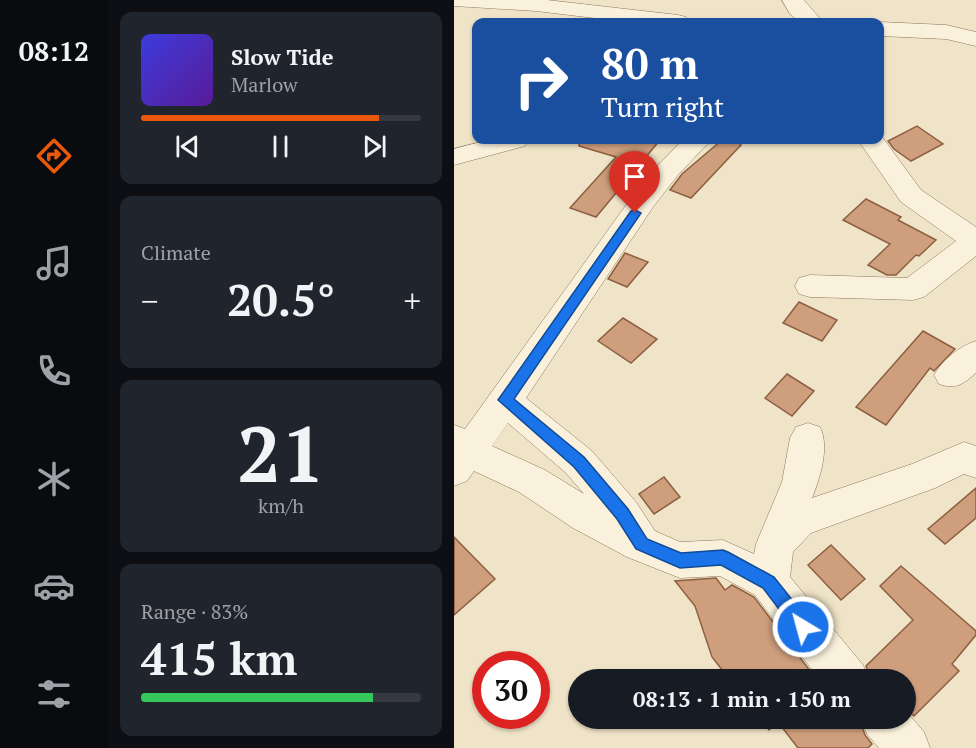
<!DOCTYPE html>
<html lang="en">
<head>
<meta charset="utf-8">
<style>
	:root { --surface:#171b24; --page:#20242c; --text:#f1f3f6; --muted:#9ea1a6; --line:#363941; --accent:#ea580c }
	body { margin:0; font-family:"PT Serif",serif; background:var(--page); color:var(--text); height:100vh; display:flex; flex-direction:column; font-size:22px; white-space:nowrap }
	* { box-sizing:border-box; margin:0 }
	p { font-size:20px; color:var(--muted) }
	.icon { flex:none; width:33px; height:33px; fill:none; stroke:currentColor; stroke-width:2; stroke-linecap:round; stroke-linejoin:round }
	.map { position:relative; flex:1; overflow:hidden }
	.panel { display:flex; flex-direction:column; gap:12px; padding:12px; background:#0d0f14; width:346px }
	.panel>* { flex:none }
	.banner { position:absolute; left:18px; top:18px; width:412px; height:126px; border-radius:12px; box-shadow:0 2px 4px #0004; background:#1a4fa0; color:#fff; overflow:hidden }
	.speed { position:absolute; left:18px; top:651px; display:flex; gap:12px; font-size:30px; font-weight:700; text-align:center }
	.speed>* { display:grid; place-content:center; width:78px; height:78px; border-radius:50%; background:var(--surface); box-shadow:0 2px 4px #0004; line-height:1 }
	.speed .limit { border:9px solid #d22; background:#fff; color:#111 }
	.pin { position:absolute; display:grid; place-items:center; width:51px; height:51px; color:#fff; margin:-62px -26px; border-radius:50% 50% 50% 0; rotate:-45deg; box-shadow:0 0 6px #0007 }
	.pin .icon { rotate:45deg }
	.me { position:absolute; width:66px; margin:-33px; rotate:323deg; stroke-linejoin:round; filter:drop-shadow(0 0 4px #0008) }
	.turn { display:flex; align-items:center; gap:21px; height:126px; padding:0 30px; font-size:27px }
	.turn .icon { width:78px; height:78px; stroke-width:2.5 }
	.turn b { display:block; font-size:42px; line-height:51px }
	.big { font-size:45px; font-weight:600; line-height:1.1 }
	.panel .widget { flex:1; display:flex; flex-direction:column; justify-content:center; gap:9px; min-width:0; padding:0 21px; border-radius:12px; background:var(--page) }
	.panel .dial { align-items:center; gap:0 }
	.dial b { font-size:78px; line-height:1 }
	.song { display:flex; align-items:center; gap:18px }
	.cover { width:72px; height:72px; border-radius:9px; background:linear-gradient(135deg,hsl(240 70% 55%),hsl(270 70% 35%)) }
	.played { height:6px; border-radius:3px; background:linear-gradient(90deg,var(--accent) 85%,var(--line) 85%) }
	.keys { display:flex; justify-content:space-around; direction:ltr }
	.heat { display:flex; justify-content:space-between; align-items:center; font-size:33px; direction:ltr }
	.charge { height:9px; border-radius:4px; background:linear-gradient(90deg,#34c759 83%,var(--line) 0) }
	.trip { position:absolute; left:114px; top:669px; width:348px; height:60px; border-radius:30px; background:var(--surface); box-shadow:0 2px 4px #0004; font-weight:600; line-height:60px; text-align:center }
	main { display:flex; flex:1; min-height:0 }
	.menu { display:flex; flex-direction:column; width:108px; justify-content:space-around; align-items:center; background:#090b0e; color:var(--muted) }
	.menu .icon { width:42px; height:42px }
	.menu .selected { color:var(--accent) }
	.menu b { font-size:27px; color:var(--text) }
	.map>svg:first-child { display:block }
	.building { fill:#cf9f7d; stroke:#8d5f41; stroke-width:1.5 }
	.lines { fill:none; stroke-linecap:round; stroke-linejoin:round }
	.minor-casing { stroke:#8d765c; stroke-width:1 }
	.minor { fill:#faf1dc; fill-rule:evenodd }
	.route { fill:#1a73e8; stroke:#114b97; stroke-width:1.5 }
</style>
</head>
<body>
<main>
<nav class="menu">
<b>08:12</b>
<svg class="icon selected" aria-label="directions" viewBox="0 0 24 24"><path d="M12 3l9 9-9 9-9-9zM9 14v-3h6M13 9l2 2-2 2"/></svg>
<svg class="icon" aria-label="music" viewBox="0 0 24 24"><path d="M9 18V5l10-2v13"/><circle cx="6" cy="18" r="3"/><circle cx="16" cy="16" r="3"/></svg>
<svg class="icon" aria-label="phone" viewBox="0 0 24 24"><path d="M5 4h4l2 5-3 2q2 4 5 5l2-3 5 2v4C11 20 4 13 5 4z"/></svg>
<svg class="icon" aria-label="climate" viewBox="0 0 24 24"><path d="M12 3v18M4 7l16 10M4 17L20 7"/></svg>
<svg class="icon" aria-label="car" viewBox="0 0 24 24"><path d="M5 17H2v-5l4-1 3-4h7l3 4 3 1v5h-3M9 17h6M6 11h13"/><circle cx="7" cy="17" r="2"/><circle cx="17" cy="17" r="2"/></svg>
<svg class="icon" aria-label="filters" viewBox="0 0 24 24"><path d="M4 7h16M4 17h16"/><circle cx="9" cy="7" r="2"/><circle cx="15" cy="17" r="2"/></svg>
</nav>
<section class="panel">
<div class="widget">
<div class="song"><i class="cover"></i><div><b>Slow Tide</b><p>Marlow</p></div></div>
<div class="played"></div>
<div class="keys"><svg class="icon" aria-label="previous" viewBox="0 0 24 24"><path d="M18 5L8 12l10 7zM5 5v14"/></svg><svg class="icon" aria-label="pause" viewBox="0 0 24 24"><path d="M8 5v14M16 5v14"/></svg><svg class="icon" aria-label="next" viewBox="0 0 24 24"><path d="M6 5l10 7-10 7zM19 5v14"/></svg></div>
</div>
<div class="widget"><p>Climate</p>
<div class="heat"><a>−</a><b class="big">20.5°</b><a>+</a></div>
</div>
<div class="widget dial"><b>21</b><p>km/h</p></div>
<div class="widget"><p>Range · 83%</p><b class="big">415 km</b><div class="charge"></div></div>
</section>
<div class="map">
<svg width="522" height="748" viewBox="0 0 522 748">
	<rect width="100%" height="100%" fill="#f0e4c8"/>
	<g class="building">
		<polygon points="463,126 489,144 457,161 440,149 434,141"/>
		<polygon points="126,140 206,140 142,217 116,208 162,157 125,146"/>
		<polygon points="268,140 282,140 287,145 237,198 216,190 228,174"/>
		<polygon points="412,199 447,217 444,220 482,240 465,256 462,255 442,275 433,275 414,265 436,244 389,220"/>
		<polygon points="171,253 194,262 173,287 154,279"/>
		<polygon points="345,302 383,320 368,341 329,323"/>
		<polygon points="169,318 203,339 177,363 144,341"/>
		<polygon points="469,331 501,349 480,371 476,368 432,425 402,407"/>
		<polygon points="333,374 360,391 338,416 311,398"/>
		<polygon points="210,477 226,497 200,514 185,494"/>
		<polygon points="522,488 522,518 491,544 474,529"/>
		<polygon points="0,537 41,579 0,615"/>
		<polygon points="377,545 411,579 387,600 354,565"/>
		<polygon points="447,566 522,631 522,635 498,664 505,671 460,716 452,709 452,680 417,680 412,666 459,620 426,586"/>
		<polygon points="262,578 271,590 278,585 300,597 363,680 276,680 258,657 241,606 221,581"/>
		<polygon points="306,718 405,718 411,735 418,744 414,748 344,748 324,722 315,730"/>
	</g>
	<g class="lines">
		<g class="minor-casing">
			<g id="minor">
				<polygon points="0,0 93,0 224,15 232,17 235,22 174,22 82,11 0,6"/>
				<polygon points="328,0 350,0 369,22 346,22 336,14"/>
				<polygon points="426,22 492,25 522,32 522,46 492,39 426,36"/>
				<polygon points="426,134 467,190 522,227 522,256 470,297 459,300 356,297 345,294 341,286 345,278 356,275 453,278 502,241 447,202 404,140 426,140"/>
				<polygon points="34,140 75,140 71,146 0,165 0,149"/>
				<path d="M229,140H257L224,175L199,207L72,398L138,451L182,502L201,531L226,542L269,540L300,554L302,544L328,482L336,438L342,427L354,423L366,427C376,447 366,478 358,498L458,464L510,442L522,446V478L510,474L481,488L357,533L339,552L336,577L409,665L415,680H366L301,595L266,576L226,578L173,557L119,528L65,492L20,471L13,481L0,486V425L11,429L180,194L206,163ZM54,423L112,473L130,494L91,470L38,446Z"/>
				<path d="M522,341V373C509,384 502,390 485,384L480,375C489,360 505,346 522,341Z"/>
				<polygon points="452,711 470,732 476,748 425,748 413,734 407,718 452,718"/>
			</g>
		</g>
		<use href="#minor" class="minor"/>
	</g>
	<polygon class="route" points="181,210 187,213 185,216 60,399 130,457 174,509 193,539 227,553 269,550 274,552 320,577 355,621 358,627 355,633 349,636 343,633 309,588 267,565 226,568 182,549 163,519 120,467 44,400 177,211"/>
</svg>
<div class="speed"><div class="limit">30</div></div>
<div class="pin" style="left:181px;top:213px;background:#d93025"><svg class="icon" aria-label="arrive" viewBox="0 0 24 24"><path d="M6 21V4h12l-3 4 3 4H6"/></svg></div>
<svg class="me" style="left:349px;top:627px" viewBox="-20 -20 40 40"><circle r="17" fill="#1a73e8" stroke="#fff" stroke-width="3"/><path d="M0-11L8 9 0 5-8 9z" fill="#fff"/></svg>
<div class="trip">08:13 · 1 min · 150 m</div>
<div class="banner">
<div class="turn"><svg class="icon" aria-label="right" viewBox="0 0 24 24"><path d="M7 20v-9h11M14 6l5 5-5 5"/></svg><div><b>80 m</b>Turn right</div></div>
</div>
</div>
</main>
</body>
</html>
